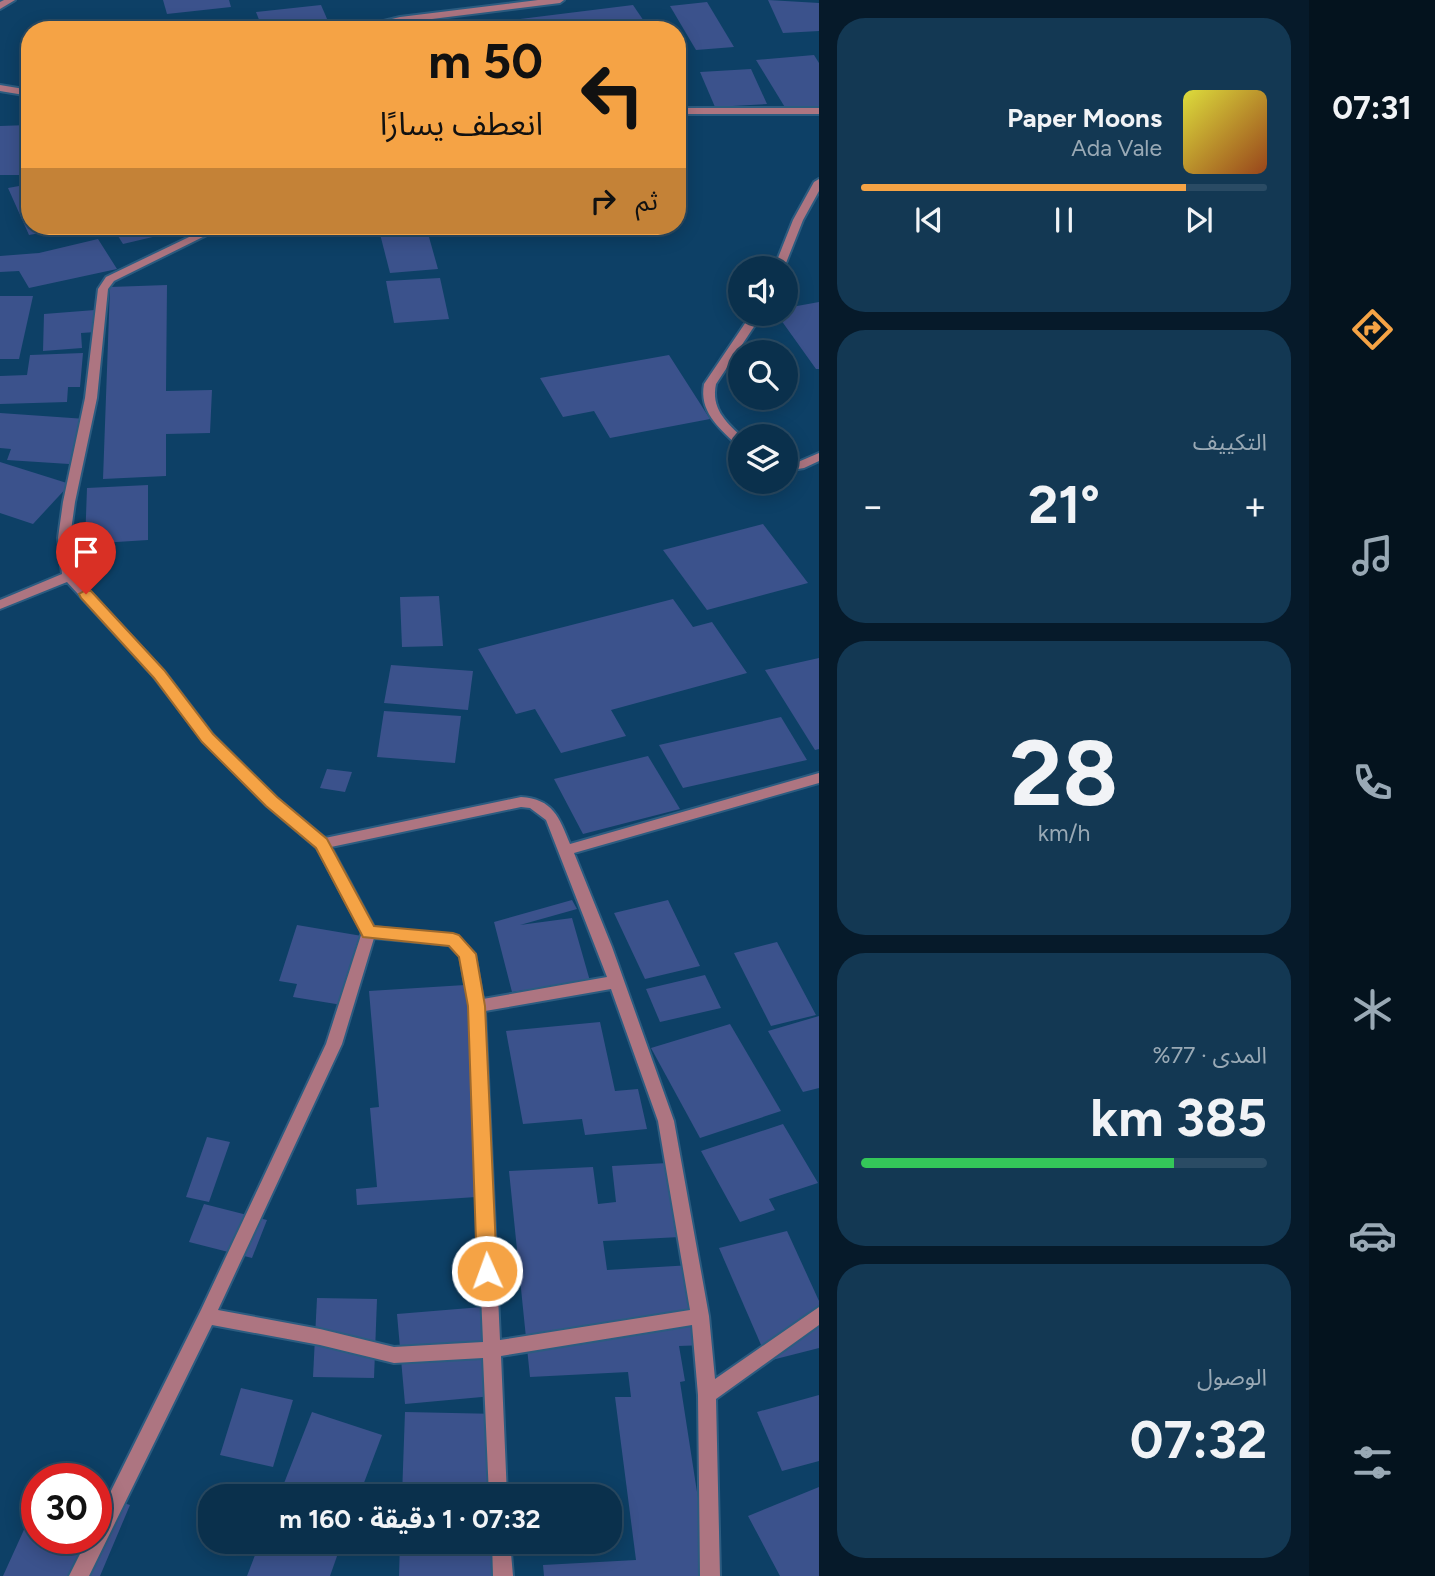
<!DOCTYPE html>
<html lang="ar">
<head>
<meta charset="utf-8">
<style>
	:root { --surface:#0a304c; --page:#133853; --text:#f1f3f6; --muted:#99a9b5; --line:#2a4b64; --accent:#f5a345 }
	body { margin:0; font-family:Figtree,"Noto Sans Arabic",sans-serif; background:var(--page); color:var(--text); direction:rtl; height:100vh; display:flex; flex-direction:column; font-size:26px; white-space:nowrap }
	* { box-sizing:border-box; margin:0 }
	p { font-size:23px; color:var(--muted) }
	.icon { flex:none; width:38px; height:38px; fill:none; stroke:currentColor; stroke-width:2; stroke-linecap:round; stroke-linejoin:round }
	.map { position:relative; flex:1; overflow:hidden; direction:ltr }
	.side { display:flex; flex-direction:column; gap:18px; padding:18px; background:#061a2a; width:490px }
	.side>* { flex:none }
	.hud { position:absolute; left:21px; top:21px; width:665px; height:214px; border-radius:28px; box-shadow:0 4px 18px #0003,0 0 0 2px var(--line); direction:rtl; background:#f5a345; color:#111; overflow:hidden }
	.controls { position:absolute; left:728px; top:256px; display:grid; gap:14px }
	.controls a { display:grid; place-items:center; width:70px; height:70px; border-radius:50%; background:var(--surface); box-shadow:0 4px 18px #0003,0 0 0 2px var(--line); font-size:35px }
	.speed { position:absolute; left:21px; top:1463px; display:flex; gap:14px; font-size:35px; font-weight:700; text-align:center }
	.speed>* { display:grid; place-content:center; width:91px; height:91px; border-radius:50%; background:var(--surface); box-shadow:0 4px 18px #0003,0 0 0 2px var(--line); line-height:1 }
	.speed .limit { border:10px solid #d22; background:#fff; color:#111 }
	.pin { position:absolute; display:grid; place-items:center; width:60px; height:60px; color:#fff; margin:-72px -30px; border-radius:50% 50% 50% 0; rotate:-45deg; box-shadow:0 0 7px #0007 }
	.pin .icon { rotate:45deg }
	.me { position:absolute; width:77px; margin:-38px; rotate:358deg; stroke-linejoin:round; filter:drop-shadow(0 0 5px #0008) }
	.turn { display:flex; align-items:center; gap:24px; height:147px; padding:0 28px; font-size:32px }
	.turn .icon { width:91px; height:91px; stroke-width:2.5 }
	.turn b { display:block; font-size:49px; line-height:60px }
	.then { display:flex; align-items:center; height:66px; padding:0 28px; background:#0003; gap:14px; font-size:26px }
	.big { font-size:52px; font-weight:700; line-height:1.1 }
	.side .widget { flex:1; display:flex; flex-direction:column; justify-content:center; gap:10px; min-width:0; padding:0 24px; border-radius:28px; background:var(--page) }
	.side .dial { align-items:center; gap:0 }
	.dial b { font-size:91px; line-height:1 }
	.song { display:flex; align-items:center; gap:21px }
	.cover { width:84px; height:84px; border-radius:10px; background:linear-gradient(135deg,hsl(60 70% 55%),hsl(20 70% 35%)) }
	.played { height:7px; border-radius:4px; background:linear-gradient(90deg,var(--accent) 80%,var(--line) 80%) }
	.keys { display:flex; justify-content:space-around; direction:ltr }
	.heat { display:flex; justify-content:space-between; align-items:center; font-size:38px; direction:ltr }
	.charge { height:10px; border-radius:5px; background:linear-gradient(90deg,#34c759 77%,var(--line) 0) }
	.trip { position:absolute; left:198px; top:1484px; width:424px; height:70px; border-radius:28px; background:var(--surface); box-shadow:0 4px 18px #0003,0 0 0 2px var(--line); font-weight:700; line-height:70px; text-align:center; direction:rtl }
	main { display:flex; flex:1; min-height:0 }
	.menu { display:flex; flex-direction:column; width:126px; justify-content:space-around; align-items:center; background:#04131e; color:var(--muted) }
	.menu .icon { width:49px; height:49px }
	.menu .current { color:var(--accent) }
	.menu b { font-size:32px; color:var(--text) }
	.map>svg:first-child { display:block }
	.building { fill:#3b528c }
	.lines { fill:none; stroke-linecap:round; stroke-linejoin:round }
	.minor-casing { stroke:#2c5c80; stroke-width:4 }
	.minor { fill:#ad7581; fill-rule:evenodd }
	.route { fill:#f5a345; stroke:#9f6a2d; stroke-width:2 }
</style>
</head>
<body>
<main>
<nav class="menu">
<b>07:31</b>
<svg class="icon current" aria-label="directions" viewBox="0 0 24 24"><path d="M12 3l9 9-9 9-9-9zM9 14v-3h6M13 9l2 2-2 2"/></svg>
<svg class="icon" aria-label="music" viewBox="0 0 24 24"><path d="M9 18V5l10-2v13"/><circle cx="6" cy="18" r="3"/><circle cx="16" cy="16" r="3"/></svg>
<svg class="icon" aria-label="phone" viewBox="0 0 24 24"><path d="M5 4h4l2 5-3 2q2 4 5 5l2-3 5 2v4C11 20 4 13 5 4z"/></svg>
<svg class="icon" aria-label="climate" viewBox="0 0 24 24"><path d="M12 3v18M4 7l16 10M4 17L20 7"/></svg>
<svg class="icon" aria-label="car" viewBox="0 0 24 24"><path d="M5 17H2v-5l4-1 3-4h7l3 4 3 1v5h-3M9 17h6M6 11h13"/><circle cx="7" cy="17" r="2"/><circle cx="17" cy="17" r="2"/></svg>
<svg class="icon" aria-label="filters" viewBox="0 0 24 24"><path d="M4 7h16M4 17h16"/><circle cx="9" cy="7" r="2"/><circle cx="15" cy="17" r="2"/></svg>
</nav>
<section class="side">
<div class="widget">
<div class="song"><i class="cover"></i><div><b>Paper Moons</b><p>Ada Vale</p></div></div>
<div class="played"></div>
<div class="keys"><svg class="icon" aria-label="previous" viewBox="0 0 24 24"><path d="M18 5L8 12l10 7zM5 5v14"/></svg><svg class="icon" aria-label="pause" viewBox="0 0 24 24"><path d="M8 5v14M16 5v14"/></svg><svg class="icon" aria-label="next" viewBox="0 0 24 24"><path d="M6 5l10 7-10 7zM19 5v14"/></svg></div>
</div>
<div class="widget"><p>التكييف</p>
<div class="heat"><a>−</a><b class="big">21°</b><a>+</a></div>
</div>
<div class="widget dial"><b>28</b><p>km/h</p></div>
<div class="widget"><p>المدى · 77%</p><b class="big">385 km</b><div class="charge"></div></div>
<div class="widget"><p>الوصول</p><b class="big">07:32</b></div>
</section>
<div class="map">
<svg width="819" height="1576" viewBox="0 0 819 1576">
	<rect width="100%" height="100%" fill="#0d4066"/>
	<g class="building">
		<polygon points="163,0 229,0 231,7 167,14"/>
		<polygon points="768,0 819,3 819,31 783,33"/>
		<polygon points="707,2 734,47 696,50 670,6"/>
		<polygon points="321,5 331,28 263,30 256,12"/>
		<polygon points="633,5 650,30 508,30 503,21"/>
		<polygon points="237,23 241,30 201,30 201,28"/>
		<polygon points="814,55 819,63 819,106 786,109 756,60"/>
		<polygon points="751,69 767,104 715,107 700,72"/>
		<polygon points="29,125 21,175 0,175 0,126"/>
		<polygon points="30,184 30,226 73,227 29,235 8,188"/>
		<polygon points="122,226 195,226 195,227 123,244 113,228"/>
		<polygon points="427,230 438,269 390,273 380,234"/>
		<polygon points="98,239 117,269 29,288 19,271 0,272 0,256 39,253"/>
		<polygon points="440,278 449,319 394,323 386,281"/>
		<polygon points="167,285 166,391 212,390 210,433 166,434 166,476 103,479 110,287"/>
		<polygon points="0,296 33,296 19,359 0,359"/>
		<polygon points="819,302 819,369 816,369 776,313 786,313 786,308"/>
		<polygon points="95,310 96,332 81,333 82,348 43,351 44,314"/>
		<polygon points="83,353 80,387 68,387 67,402 0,404 0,376 27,375 30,355"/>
		<polygon points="669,355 710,419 610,438 594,411 563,417 540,378"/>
		<polygon points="0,413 86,419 69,464 7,460 11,449 0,448"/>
		<polygon points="0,462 70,484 33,524 0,513"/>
		<polygon points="148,485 148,540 85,544 87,488"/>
		<polygon points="763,524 808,583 707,610 663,550"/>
		<polygon points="439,596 443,646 402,647 400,597"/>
		<polygon points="673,599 693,627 712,622 747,673 611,710 626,736 561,753 535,709 516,714 478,649"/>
		<polygon points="819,658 819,749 815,750 765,670"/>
		<polygon points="391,665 473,671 468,710 384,703"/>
		<polygon points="384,711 461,716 455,763 377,757"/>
		<polygon points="781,717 807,760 683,788 659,745"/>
		<polygon points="648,756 680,809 583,834 554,779"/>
		<polygon points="327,769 352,772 345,792 320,788"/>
		<polygon points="572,900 577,909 520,925 572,918 590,981 512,992 494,922"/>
		<polygon points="668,900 700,966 645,979 614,913"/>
		<polygon points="297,925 362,936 342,1005 293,997 297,984 279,981"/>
		<polygon points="777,942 816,1015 771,1026 734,953"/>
		<polygon points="705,975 721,1008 660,1022 646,989"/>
		<polygon points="465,985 491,1196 357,1205 356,1189 377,1187 370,1108 379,1107 369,991"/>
		<polygon points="819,1016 819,1088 803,1092 768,1031"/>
		<polygon points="600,1022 615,1091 638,1089 647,1129 585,1135 582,1119 523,1124 506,1031"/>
		<polygon points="730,1024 781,1111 700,1138 651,1048"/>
		<polygon points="783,1124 818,1183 769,1199 775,1210 740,1222 701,1151"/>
		<polygon points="207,1137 230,1142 209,1202 186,1197"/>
		<polygon points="668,1163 680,1237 603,1241 607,1270 692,1265 705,1345 679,1346 685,1381 680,1382 710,1576 544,1576 543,1565 636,1560 615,1397 631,1397 628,1372 530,1377 509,1171 593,1167 598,1204 616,1202 612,1166"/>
		<polygon points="204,1204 267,1220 252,1258 189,1242"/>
		<polygon points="787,1231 819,1301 819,1348 768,1361 719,1248"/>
		<polygon points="317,1298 377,1299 374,1378 313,1377"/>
		<polygon points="482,1307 493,1396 405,1404 397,1314"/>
		<polygon points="241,1388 293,1400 273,1467 220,1455"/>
		<polygon points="819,1395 819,1461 782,1471 757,1412"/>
		<polygon points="312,1412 382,1435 359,1496 279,1496"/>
		<polygon points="405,1412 500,1414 500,1496 402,1496"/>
		<polygon points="819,1487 819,1576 780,1576 748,1516"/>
		<polygon points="96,1494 130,1505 100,1576 3,1576 37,1501 37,1538 96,1538"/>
		<polygon points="260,1542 342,1542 330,1576 247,1576"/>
		<polygon points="400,1542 499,1542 499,1576 399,1576"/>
	</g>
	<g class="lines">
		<g class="minor-casing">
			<g id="minor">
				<polygon points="4,0 15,0 0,9 0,2"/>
				<polygon points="538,0 564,0 560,3 400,23 366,30 347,30 400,17"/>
				<polygon points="0,85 30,90 30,96 0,91"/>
				<rect x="677" y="108" width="142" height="6"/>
				<polygon points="819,179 819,191 803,220 784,268 774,268 793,220 814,182"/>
				<path d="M212,226H225L114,281L108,289L97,398L75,502L70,538L75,575L164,671L213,735L277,798L325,838L521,797C553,799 559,817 570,844L819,773V783L574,853L612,947L674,1121L709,1316L715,1379L819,1307V1325L716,1399L720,1576H700L698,1395L692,1325L501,1356L507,1496H489L483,1358L394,1363L320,1345L212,1325L89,1576H69L88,1538H96V1521L201,1310L326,1044L362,932L317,848L267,806L203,741L154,677L67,582L0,609V600L62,574L58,538L63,502L85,398L98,289L106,277ZM521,807L530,808L546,820L607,977L483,999L475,954L458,936L374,927L331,847ZM374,938L449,945L460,956L469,1006L483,1342L394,1347L320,1329L218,1310L342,1044ZM611,989L658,1121L690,1310L500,1340L485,1011Z"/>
				<path d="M752,313H763L716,384C711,408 725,421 741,436L740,445L736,444C718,427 699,411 704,384Z"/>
				<polygon points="819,453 819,461 804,468 786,471 786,463 798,462"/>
				<polygon points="492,1542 510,1542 513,1576 493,1576"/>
			</g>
		</g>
		<use href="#minor" class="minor"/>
	</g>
	<polygon class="route" points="86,590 91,591 164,670 213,734 277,797 327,839 374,926 453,933 459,935 476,954 485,1006 497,1271 494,1277 487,1279 480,1277 477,1271 468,1006 459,957 449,946 363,937 316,848 266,806 202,742 154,678 81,598 79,594"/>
</svg>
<div class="controls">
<a><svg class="icon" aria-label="sound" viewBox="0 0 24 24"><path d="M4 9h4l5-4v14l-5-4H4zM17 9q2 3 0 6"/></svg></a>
<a><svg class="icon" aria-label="search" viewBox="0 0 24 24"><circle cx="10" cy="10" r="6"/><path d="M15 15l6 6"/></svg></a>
<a><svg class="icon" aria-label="layers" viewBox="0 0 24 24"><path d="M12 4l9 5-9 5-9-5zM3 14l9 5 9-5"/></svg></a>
</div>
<div class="speed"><div class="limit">30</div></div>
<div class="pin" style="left:86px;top:594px;background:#d93025"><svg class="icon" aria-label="arrive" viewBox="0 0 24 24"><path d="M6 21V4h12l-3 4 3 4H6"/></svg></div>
<svg class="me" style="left:487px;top:1271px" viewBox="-20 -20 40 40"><circle r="17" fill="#f5a345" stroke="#fff" stroke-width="3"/><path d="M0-11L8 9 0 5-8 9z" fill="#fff"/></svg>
<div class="trip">07:32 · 1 دقيقة · 160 m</div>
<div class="hud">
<div class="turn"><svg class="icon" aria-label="left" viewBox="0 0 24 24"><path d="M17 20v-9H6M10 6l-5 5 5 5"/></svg><div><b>50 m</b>انعطف يسارًا</div></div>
<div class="then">ثم<svg class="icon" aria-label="right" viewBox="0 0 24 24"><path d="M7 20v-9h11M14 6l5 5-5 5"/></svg></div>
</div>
</div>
</main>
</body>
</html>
